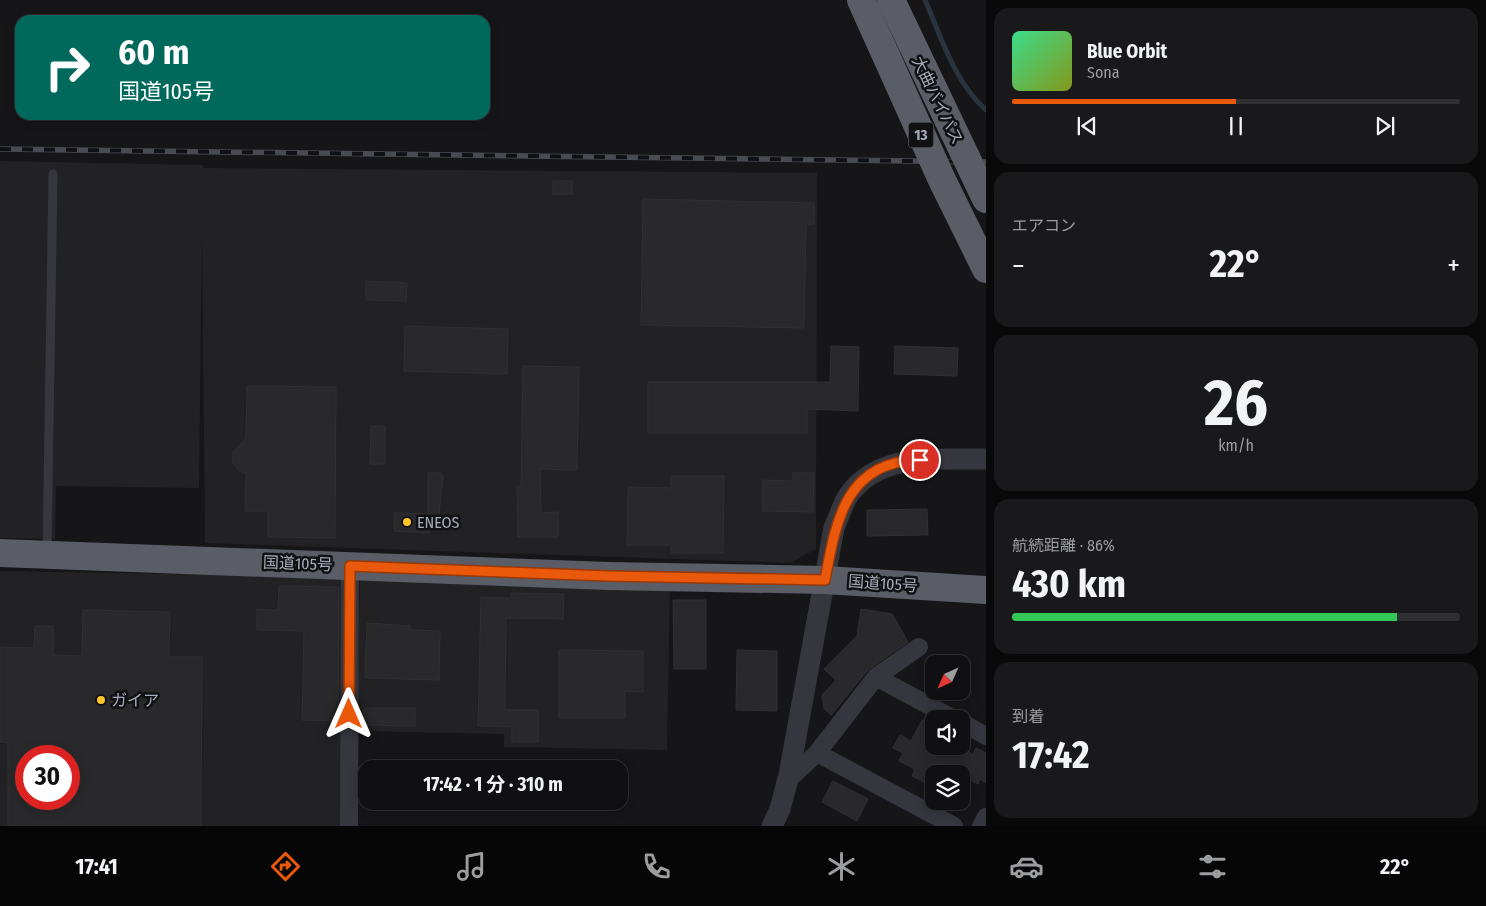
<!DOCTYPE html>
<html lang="ja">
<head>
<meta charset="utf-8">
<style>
	:root { --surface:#101012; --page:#19191b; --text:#f1f3f6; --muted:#9c9d9f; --line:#303032; --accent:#ea580c }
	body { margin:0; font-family:"Fira Sans Condensed","Noto Sans JP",sans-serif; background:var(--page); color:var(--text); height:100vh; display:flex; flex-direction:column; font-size:19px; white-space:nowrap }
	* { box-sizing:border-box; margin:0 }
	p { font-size:16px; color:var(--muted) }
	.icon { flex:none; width:28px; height:28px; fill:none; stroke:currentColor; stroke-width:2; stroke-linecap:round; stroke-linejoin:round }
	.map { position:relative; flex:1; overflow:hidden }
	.side { display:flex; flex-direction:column; gap:8px; padding:8px; background:#09090a; width:500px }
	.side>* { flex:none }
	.top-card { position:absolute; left:15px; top:15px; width:475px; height:105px; border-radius:15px; box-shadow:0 2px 12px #0003,0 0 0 1px var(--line); background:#00695c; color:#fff; overflow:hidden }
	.needle { width:32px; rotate:225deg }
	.tools { position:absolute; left:925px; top:655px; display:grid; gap:10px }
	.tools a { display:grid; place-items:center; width:45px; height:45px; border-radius:10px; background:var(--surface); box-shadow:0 2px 12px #0003,0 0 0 1px var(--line); font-size:25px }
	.speed { position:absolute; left:15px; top:745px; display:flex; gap:10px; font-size:25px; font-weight:700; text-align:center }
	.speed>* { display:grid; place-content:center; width:65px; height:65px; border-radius:50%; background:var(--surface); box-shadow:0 2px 12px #0003,0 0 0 1px var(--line); line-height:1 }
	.speed .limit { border:8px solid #d22; background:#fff; color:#111 }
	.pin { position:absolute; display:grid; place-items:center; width:42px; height:42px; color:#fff; margin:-21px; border:2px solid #fff; border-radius:50%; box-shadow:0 1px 5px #0007 }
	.me { position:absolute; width:55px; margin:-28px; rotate:0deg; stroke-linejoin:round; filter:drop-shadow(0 0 4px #0008) }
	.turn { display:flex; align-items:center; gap:18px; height:105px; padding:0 20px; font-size:22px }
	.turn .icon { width:65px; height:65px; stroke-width:2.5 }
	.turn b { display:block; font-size:35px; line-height:42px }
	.big { font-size:38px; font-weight:700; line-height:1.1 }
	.side .widget { flex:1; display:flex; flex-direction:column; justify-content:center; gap:8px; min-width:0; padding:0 18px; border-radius:15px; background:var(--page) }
	.side .dial { align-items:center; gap:0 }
	.dial b { font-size:65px; line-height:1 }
	.song { display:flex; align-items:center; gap:15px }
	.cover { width:60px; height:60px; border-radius:8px; background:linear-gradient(135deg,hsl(150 70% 55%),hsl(70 70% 35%)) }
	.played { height:5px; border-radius:2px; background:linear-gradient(90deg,var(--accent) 50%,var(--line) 50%) }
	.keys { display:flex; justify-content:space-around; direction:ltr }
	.heat { display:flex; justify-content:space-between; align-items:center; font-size:28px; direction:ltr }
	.charge { height:8px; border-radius:4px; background:linear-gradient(90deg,#34c759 86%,var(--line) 0) }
	.trip { position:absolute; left:358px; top:760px; width:270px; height:50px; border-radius:15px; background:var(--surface); box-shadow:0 2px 12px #0003,0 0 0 1px var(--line); font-weight:700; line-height:50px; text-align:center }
	.dock { display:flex; height:80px; justify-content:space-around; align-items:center; background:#060607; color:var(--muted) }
	.dock .icon { width:35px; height:35px }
	.dock .current { color:var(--accent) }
	.dock b { font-size:22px; color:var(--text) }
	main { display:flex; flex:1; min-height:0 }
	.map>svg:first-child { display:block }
	.built { fill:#222225; fill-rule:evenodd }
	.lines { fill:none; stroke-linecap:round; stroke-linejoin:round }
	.stream { stroke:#2a343e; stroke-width:5 }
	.building { fill:#29292c; stroke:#303034; fill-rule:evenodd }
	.service { stroke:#36373e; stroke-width:9 }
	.minor { stroke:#36373e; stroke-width:18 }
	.tertiary { stroke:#36373e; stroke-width:21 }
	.trunk { stroke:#5a5c66; stroke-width:28 }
	.rail-casing { stroke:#494b53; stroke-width:5.5 }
	.rail { stroke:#111113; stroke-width:4; stroke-dasharray:11; stroke-linecap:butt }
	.trunk-bridge { stroke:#5a5c66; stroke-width:28 }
	.route-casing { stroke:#983908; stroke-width:12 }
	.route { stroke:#ea580c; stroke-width:9 }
	.poi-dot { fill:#ffc527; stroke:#111113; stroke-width:2 }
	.labels { text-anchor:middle; stroke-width:5; stroke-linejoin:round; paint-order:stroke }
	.shield { fill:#111113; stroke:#797d88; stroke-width:1 }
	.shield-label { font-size:15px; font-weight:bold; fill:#a6abba }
	.street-label { font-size:16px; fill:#a6abba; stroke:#111113 }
	.poi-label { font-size:16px; fill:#a6abba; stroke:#111113; text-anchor:start }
</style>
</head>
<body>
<main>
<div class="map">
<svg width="986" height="826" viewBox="0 0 986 826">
	<rect width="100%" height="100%" fill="#161618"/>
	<g class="built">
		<polygon points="0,161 203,165 203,168 817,173 816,549 790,563 205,543 202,235 199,488 56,486 55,539 0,538"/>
		<path d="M0,571L346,577L343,826H0ZM26,756H69V799H26Z"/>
		<polygon points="360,578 670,584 667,750 504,747 504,734 357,731"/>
	</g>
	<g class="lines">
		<path class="stream" d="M925,0C942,39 954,81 986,110"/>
	</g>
	<g class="building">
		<polygon points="553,181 572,181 572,194 553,195"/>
		<polygon points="643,199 814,203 814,224 806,224 804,328 641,325"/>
		<polygon points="366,281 407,283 406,301 366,300"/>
		<polygon points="405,326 508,329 507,374 404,371"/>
		<polygon points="831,346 859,347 858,411 807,409 807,433 648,433 648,382 830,382"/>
		<polygon points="895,346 958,348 957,376 894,374"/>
		<polygon points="523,366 579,367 577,470 540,469 541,513 558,512 558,537 518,537 517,486 521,486"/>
		<polygon points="247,386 336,387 335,538 268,537 268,511 245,511 246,474 238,470 233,463 232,453 246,438"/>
		<polygon points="371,426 385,426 385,464 370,464"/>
		<polygon points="428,473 441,473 443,476 439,515 431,514 430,533 394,531 395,513 428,514"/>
		<polygon points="793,473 814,473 813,512 763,511 763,480 793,481"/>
		<polygon points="671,476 724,476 723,553 671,553 671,545 627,545 628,487 671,488"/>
		<polygon points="927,509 928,535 867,536 867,510"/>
		<polygon points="279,586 339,587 338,721 302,720 304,631 257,630 257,609 278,610"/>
		<polygon points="511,593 564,594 563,619 506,618 505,710 538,710 538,742 512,742 512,727 478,726 481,597 511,598"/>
		<polygon points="673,600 706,600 706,669 674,669"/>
		<polygon points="861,609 892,614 908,642 868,670 831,715 824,708 822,695 836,680 824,669 857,636"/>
		<path d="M83,610L170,612L169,657H202L201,826H8V743L0,742V647L34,648L35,626H53V655L82,656ZM26,756H69V799H26Z"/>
		<polygon points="367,623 410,626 410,630 440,631 439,680 365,678"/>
		<polygon points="559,650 643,651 643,692 625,691 625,718 559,718"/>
		<polygon points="737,650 777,651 777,711 736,710"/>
		<polygon points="364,708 415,708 415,726 364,725"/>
		<polygon points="922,720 934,726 934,746 958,746 973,754 976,748 986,753 986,783 980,779 978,784 937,763 926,783 912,776 915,769 899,761 903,753 893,748 900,735 911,741"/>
		<polygon points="833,781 868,799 857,821 822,802"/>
	</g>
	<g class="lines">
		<polyline class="service" points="47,552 53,174"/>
		<g class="minor">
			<polyline points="876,677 954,719"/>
			<polyline points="961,722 986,736"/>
			<polyline points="817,753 954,826"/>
			<polyline points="788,780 817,753 876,677 919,647"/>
			<polyline points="349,826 350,565"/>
			<polyline points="981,826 986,817"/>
		</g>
		<path class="tertiary" d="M772,826L780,809L789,775L834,528C839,518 842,505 848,496C880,451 937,460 986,459"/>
		<polyline class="trunk" points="0,553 608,576 825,580 986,590"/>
		<g class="rail-casing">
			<polyline id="rail" points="0,149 986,162"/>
		</g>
		<use href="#rail" class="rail"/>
		<g class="trunk-bridge">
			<polyline points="861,0 942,180 986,269"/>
			<polyline points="891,0 986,199"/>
		</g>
	</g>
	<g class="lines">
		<g class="route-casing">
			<path id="route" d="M349,714L350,566L608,576L825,580C836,520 846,461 920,460"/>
		</g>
		<use href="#route" class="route"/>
	</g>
	<g class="poi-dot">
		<circle cx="407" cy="522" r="5"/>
		<circle cx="101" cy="700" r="5"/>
	</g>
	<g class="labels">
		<rect class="shield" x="908.5" y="122.5" width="25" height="25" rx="4"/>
		<g class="shield-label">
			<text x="921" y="140">13</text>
		</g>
		<g class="street-label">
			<text transform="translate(938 100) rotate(64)" y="6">大曲バイパス</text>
			<text transform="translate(298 563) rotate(2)" y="6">国道105号</text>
			<text transform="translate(883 583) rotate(4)" y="6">国道105号</text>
		</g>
		<g class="poi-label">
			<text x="417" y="528">ENEOS</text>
			<text x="111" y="706">ガイア</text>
		</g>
	</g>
</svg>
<div class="tools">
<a><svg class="needle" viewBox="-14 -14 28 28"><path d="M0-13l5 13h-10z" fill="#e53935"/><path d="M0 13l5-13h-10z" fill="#9c9d9f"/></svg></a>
<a><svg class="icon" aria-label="sound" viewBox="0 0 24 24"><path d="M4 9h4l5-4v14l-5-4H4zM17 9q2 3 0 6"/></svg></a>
<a><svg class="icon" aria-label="layers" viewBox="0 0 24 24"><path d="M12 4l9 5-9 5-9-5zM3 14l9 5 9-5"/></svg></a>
</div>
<div class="speed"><div class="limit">30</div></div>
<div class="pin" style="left:920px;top:460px;background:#d93025"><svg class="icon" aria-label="arrive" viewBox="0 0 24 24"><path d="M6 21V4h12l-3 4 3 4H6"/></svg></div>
<svg class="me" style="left:349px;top:714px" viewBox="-20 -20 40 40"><path d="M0-17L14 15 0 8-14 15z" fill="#ea580c" stroke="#fff" stroke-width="4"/></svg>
<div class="trip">17:42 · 1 分 · 310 m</div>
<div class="top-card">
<div class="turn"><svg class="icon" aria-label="right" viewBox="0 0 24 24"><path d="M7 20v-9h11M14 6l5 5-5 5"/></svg><div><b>60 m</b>国道105号</div></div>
</div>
</div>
<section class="side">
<div class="widget">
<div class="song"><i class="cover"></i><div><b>Blue Orbit</b><p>Sona</p></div></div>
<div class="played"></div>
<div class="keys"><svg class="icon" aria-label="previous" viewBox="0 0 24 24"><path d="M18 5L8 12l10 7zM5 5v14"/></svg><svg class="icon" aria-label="pause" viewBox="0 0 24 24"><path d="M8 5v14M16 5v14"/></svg><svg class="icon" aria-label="next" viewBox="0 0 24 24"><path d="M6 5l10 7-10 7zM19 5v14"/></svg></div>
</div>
<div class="widget"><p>エアコン</p>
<div class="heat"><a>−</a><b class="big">22°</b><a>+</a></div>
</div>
<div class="widget dial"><b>26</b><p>km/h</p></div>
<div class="widget"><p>航続距離 · 86%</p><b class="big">430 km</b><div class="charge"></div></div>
<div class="widget"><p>到着</p><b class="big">17:42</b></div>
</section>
</main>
<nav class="dock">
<b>17:41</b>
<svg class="icon current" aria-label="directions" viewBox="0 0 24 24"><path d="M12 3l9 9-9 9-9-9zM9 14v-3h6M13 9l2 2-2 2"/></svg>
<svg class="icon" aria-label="music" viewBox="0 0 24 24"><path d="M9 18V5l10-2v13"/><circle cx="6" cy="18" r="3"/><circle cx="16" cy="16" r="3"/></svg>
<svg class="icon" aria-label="phone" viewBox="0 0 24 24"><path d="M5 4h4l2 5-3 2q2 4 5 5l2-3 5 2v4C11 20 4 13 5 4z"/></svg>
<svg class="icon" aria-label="climate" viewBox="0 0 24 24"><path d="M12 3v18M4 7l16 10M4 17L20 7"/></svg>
<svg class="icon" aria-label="car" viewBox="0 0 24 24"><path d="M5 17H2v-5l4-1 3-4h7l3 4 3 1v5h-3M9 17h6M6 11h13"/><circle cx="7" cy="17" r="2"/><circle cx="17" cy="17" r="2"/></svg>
<svg class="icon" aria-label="filters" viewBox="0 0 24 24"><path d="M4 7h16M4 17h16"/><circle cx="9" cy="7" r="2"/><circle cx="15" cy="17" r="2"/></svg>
<b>22°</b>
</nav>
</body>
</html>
